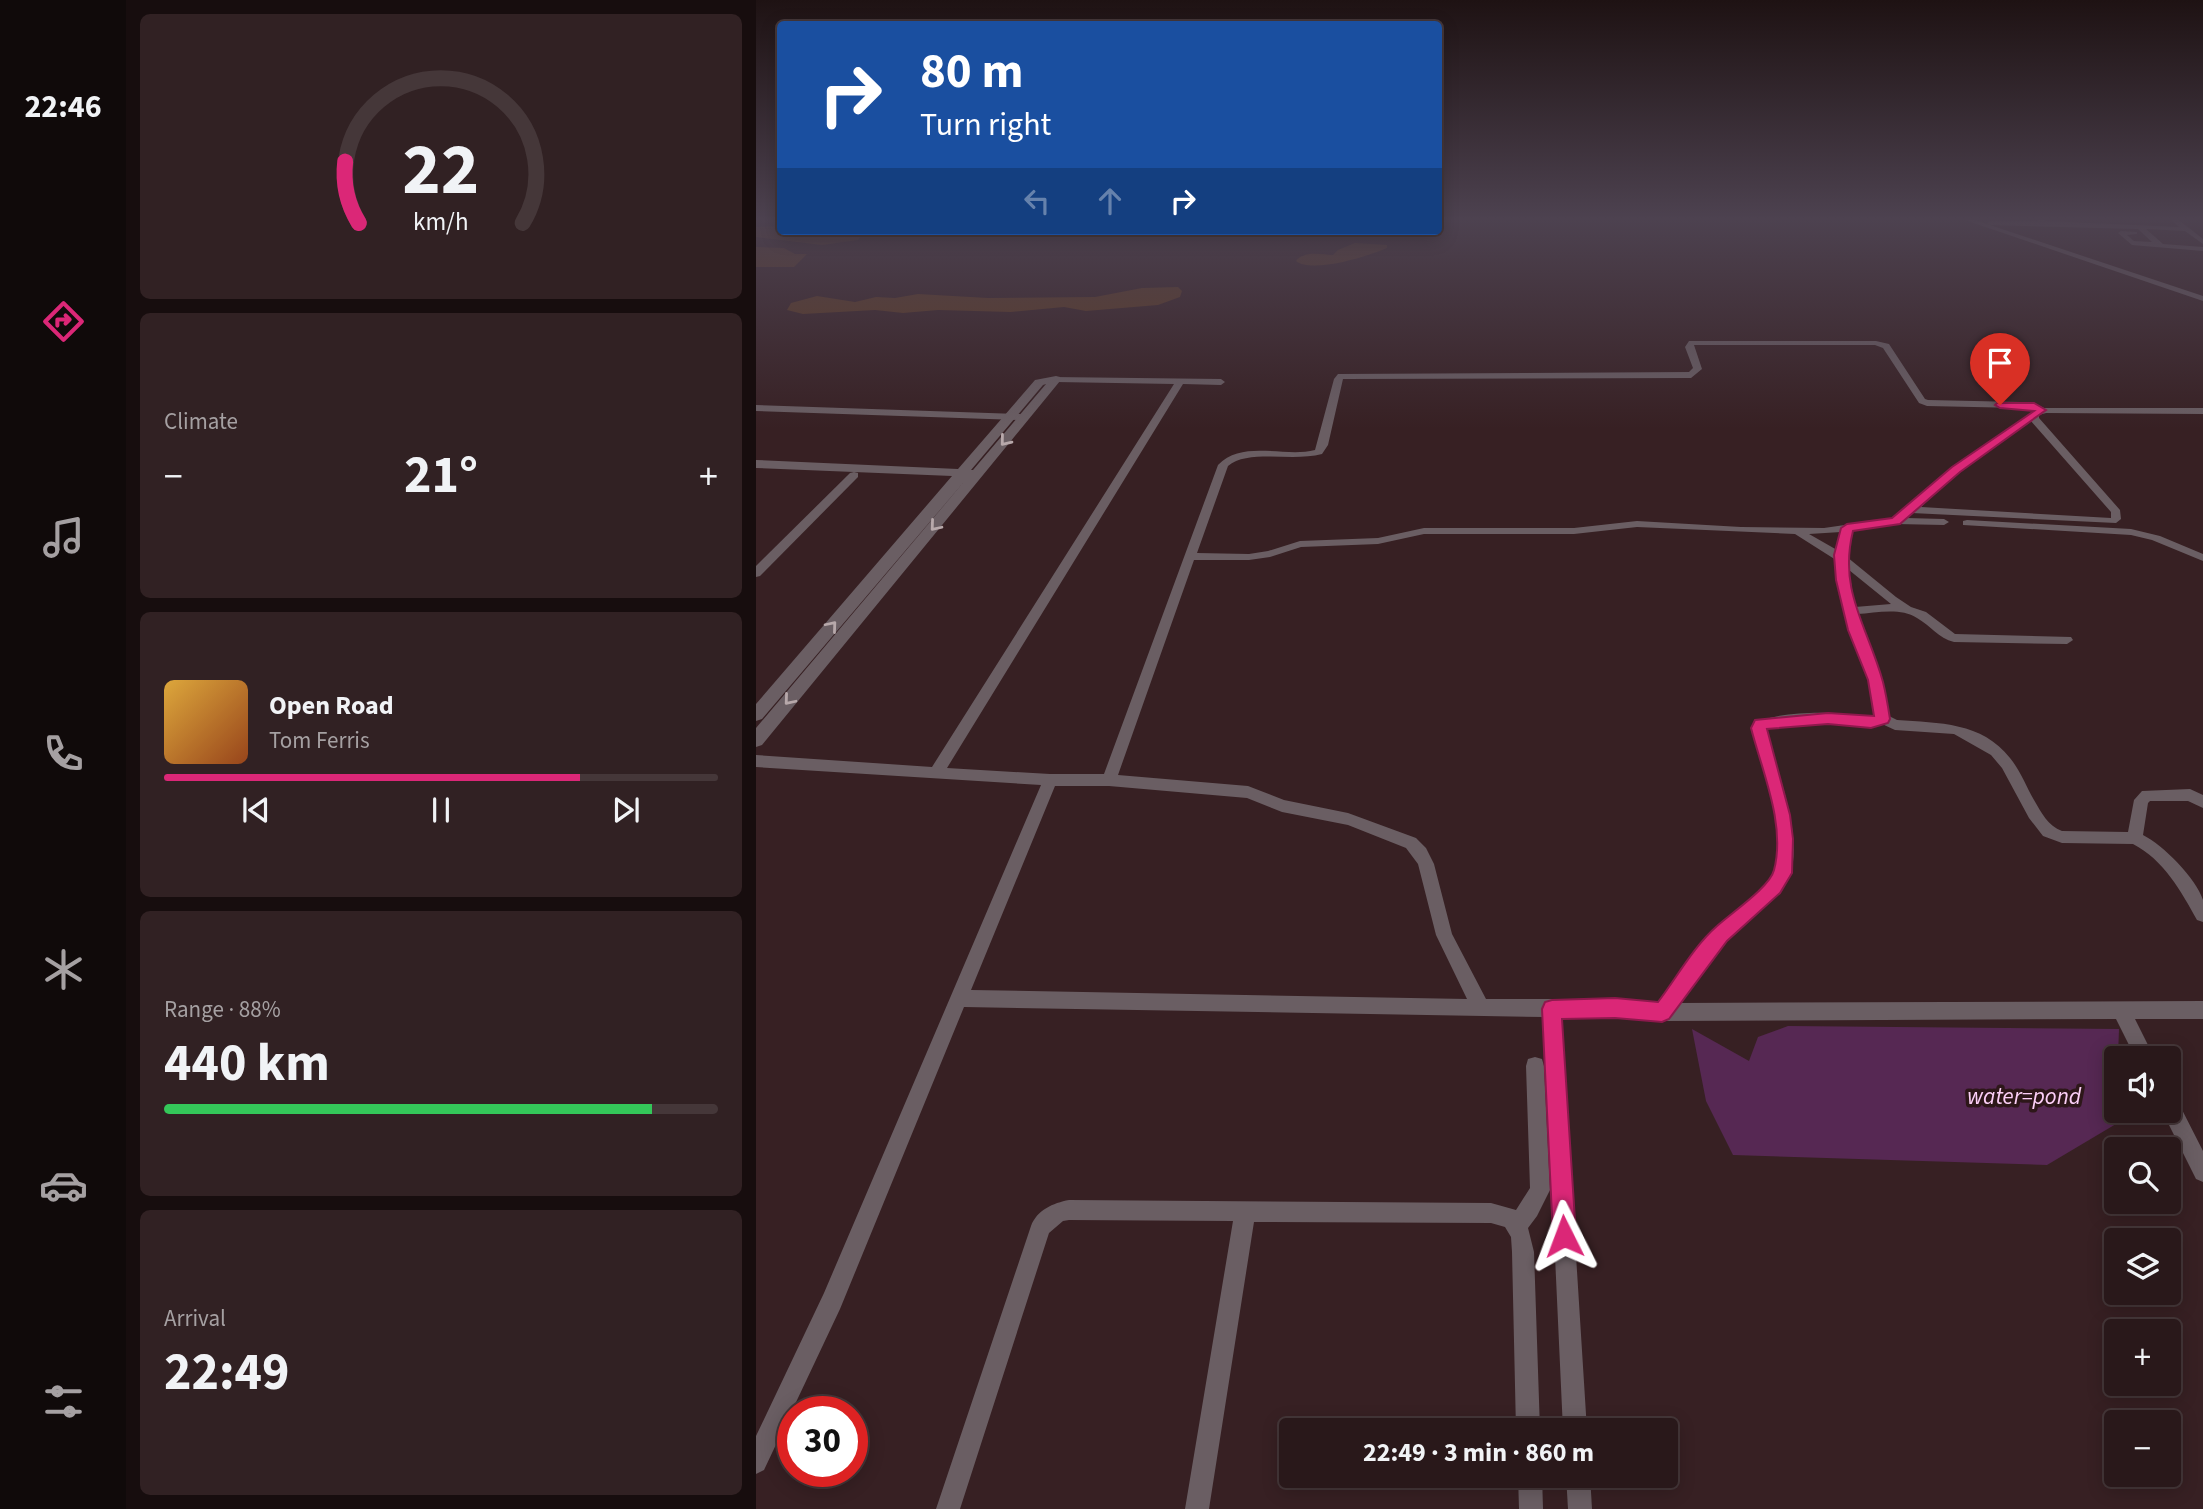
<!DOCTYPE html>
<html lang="en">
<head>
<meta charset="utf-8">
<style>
	:root { --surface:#29181a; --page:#312123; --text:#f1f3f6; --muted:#a5a0a2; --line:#453739; --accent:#db2777 }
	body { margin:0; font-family:"Source Sans 3",sans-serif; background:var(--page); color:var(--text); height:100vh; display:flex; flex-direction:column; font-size:26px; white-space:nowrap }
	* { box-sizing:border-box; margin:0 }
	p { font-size:23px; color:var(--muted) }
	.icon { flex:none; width:38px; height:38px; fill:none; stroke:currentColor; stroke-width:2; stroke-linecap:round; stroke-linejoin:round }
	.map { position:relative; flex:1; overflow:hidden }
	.details { display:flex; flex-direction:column; gap:14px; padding:14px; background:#170d0e; width:630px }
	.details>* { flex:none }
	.hud { position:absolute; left:21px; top:21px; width:665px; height:214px; border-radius:7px; box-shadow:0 4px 18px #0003,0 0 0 2px var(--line); background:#1a4fa0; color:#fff; overflow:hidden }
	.controls { position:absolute; left:1348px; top:1046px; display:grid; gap:14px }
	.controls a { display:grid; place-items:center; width:77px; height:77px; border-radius:7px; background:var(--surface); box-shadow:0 4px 18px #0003,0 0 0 2px var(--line); font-size:35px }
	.speed { position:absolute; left:21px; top:1396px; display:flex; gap:14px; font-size:35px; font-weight:700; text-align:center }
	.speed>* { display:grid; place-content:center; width:91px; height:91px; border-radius:50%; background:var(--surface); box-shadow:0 4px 18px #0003,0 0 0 2px var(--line); line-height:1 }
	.speed .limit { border:10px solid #d22; background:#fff; color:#111 }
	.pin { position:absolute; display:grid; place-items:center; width:60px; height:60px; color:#fff; margin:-72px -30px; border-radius:50% 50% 50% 0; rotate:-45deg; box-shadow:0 0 7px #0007 }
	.pin .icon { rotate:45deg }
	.me { position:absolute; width:77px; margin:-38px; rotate:357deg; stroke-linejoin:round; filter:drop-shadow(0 0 5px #0008) }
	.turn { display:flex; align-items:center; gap:24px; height:147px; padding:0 28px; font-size:32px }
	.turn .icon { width:91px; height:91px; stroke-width:2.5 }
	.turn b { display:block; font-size:49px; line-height:60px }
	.lanes { display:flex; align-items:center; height:66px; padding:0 28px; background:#0003; justify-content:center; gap:35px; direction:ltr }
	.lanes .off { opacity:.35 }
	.big { font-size:52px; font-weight:700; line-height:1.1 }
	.details .widget { flex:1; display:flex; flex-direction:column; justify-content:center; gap:10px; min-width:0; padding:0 24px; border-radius:10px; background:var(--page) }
	.details .dial { align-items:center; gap:0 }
	.dial svg { height:182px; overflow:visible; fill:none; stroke:var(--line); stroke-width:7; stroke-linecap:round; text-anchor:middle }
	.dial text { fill:var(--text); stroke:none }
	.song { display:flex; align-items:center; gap:21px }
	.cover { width:84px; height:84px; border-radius:10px; background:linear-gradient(135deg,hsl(40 70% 55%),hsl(20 70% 35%)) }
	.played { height:7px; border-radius:4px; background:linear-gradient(90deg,var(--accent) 75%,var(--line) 75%) }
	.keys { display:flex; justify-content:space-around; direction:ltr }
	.heat { display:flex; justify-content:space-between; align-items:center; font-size:38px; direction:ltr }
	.charge { height:10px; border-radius:5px; background:linear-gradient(90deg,#34c759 88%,var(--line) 0) }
	.trip { position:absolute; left:523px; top:1418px; width:399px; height:70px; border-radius:7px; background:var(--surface); box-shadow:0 4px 18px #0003,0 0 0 2px var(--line); font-weight:700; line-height:70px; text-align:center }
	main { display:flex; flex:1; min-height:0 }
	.tabs { display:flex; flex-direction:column; width:126px; justify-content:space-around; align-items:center; background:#100a0a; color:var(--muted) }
	.tabs .icon { width:49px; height:49px }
	.tabs .selected { color:var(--accent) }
	.tabs b { font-size:32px; color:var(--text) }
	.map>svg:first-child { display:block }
	.green { fill:#5e3a20 }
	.water { fill:#562853 }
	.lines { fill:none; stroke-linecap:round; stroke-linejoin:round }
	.minor { fill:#6a5e63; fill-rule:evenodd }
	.tertiary { fill:#6a5e63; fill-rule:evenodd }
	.oneway { stroke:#b7a8aa }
	.route { fill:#db2777; stroke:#8e194d; stroke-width:2 }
	.labels { text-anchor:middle; stroke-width:7; stroke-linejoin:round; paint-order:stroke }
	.near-water-label { font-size:23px; font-style:italic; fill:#fccff7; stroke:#2d1719 }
</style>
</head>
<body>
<main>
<nav class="tabs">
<b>22:46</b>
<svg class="icon selected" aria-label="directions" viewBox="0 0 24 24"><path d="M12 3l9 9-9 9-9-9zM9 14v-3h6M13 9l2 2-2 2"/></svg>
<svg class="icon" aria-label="music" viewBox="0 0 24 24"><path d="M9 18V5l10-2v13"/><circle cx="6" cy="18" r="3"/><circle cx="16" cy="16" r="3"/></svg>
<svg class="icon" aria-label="phone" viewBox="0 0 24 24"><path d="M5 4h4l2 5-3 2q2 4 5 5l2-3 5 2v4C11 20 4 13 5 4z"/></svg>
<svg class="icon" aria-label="climate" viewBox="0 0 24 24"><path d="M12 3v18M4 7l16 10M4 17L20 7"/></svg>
<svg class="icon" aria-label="car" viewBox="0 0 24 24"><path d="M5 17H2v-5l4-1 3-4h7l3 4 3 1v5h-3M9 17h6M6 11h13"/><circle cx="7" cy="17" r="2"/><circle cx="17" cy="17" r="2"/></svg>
<svg class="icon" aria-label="filters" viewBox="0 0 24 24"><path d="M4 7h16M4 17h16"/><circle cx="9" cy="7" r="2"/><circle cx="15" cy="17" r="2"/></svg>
</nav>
<section class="details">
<div class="widget dial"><svg viewBox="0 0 100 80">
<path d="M14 69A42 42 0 1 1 86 69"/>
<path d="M14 69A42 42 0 0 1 8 42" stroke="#db2777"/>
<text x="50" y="56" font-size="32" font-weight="700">22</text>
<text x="50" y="72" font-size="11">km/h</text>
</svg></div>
<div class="widget"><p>Climate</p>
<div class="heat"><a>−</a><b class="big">21°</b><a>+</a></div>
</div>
<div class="widget">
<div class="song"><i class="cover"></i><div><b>Open Road</b><p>Tom Ferris</p></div></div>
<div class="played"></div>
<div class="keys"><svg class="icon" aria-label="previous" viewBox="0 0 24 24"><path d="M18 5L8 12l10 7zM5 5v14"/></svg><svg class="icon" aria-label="pause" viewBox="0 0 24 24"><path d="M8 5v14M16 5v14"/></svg><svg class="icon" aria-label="next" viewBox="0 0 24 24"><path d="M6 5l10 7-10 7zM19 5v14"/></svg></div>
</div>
<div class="widget"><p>Range · 88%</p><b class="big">440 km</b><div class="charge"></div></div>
<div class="widget"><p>Arrival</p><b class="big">22:49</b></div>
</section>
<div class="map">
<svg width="1447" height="1509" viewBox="0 0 1447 1509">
	<rect width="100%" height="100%" fill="#372023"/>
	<g class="green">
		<polygon points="21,226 24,226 24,231 105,235 102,240 66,245 0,237 0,227"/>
		<path d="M599,243L631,245V248C613,256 556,274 540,261C548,250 567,255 577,255L582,250Z"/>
		<polygon points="0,247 28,248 39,254 51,254 38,267 0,267"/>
		<polygon points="422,287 426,291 424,297 402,305 330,311 308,307 255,312 182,310 147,313 119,310 47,314 31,310 35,303 61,296 99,302 120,297 139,298 162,294 232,298 339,297 386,288"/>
	</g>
	<polygon class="water" points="1032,1026 1363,1029 1360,1111 1364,1111 1365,1121 1291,1165 977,1155 950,1101 936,1029 993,1061 1002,1037"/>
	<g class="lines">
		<g class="minor">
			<polygon points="1200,217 1210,217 1447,296 1447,301"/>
			<polygon points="1279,217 1286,217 1290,221 1423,227 1412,217 1419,217 1447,239 1447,244 1429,231 1390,229 1407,244 1447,247 1447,251 1376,245 1362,233 1365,231 1381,232 1381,234 1371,235 1378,241 1396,242 1382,229 1234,225 1231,223 1234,221 1282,221"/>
			<path d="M933,341H1120L1133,344L1169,399L1172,400L1264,402L1278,403L1288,408H1447V414L1290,413L1283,415V418L1364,510L1365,519L1360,523L1156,513L1150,518L1188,519L1193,522L1188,525L1140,524L1096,530L1091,557L1140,597L1155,607L1170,612L1199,634L1315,637L1317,640L1311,644L1198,642C1182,638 1175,626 1161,618C1144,607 1120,613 1101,614L1125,680L1133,716L1141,720C1183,723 1226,722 1254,758C1264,770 1270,786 1278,800C1285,812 1292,826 1306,831L1372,832L1378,800L1386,791L1434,789L1447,795V808L1432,801H1394L1392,803L1387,835C1407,845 1440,878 1447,900C1447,906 1447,916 1447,922L1441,920C1425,891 1408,860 1377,844L1306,843L1287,836L1273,818L1246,768L1235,755L1198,734L1139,730L1126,724L1109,728L1072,723L1015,727L1009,730C1021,769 1042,822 1037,862C1032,899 995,914 972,938C953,958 938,981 923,1003L1447,1001V1019H1379L1399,1059H1380L1360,1019L906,1021L859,1017H805L831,1430H807L788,1017L208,1007L84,1309L8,1470L0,1474V1436L68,1293L285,785L0,767V755L176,767L418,384L300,382L296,379L297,377L465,379L469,382L465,385L427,384L191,768L294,774H348L462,465C487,439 528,458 559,450L578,379L582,374L933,372L937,368L929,347ZM938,345H1119L1127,348L1163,403L1171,406L1264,408L1279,410L1196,467L1153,507L1137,518L1068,528L985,527L881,521L818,528H668L622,538L544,541L512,551L493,554L441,553L472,466C492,449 537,462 566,454L572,445L587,379L935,378L946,369ZM1274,420L1355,512V518L1165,507L1204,471ZM881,527L1039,534L1080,560L1088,611L1113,680L1120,716C1104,719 1091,715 1075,713C1056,712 1006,713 995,728C1005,765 1031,834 1019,871C1014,886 999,897 987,906C951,932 928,968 902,1003L859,999H730L696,934L678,864L670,848L660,838L592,813L528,800L492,786L362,775L438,560H493L514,557L545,547L622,544L668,534H818ZM1085,532L1081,550L1053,534ZM1093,570L1135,604L1099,607ZM299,786H353L491,798L526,812L592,825L650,848L662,864L680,935L711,999L215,990Z"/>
			<polygon points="0,405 264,414 269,417 264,420 0,411"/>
			<polygon points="98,472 102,473 102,477 4,576 0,577 0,566 94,473"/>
			<polygon points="1211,520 1375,529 1404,536 1447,554 1447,561 1396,540 1375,535 1207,525 1207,521"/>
			<path d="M779,1057L786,1059L788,1066L794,1190L781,1216L772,1228L778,1252L784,1430H760L756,1252L755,1237L749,1227L735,1223L498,1222L453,1509H429L477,1221L313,1220L307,1221L293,1233L204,1509H180L275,1226C281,1210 297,1203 313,1200L735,1203L760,1210L774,1188L770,1066L772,1059Z"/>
			<polygon points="1412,1094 1419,1096 1447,1151 1447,1182 1440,1179 1406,1111 1412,1111"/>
			<polygon points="762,1475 786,1475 787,1509 763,1509"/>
			<polygon points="810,1475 834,1475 836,1509 812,1509"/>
		</g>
		<path class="tertiary" d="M300,376L304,377V381L6,745L0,747V728L212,477L6,719L0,721V704L196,476L0,468V460L202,469L279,380ZM290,384L217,470H215L287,385Z"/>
	</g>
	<defs><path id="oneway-chevron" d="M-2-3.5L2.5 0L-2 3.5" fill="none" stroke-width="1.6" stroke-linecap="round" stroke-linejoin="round" transform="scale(1.75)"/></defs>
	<g class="oneway">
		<use href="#oneway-chevron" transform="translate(249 441) rotate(129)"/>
		<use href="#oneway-chevron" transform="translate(179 526) rotate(130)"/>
		<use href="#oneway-chevron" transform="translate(76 626) rotate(-50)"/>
		<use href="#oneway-chevron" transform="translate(33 700) rotate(130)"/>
	</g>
	<linearGradient id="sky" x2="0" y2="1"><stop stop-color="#1e1213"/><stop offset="0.51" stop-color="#4d4250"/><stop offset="1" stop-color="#4d4250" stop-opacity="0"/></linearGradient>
	<rect width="1447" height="429" fill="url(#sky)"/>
	<path class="route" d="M1241,403H1278L1290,410L1204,472L1144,524L1097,531C1082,591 1112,627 1127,682C1130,694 1132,706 1134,719L1132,723L1115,728L1072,724L1011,729L1034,815L1037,839L1036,873L1024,893L971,941L913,1019L906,1022L859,1018L806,1019L820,1236L817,1244L808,1248L800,1244L797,1236L786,1009L789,1002L796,1000L859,998L902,1002C921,977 938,946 961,926C975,913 1014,887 1018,870C1030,825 1006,771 995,728L999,720L1072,713L1118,716L1112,680L1092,630L1080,580L1078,555L1085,528L1091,524L1136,518L1196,467L1278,411L1244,408L1239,405Z"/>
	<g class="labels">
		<g class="near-water-label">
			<text x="1268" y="1104">water=pond</text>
		</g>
	</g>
</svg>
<div class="controls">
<a><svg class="icon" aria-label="sound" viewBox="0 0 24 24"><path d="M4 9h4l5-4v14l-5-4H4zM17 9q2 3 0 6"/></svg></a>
<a><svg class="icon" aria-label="search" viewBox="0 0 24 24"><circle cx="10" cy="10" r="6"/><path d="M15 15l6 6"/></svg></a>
<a><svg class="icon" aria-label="layers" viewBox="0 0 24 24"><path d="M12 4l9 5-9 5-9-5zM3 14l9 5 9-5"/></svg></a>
<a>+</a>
<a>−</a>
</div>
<div class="speed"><div class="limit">30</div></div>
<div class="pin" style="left:1244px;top:405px;background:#d93025"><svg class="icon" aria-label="arrive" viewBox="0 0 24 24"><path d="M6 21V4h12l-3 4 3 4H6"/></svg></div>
<svg class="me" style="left:808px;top:1236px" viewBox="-20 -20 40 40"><path d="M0-17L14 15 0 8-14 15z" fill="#db2777" stroke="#fff" stroke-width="4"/></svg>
<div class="trip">22:49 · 3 min · 860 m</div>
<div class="hud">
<div class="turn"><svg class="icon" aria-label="right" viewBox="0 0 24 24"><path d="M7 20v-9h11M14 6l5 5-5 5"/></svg><div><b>80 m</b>Turn right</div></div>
<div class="lanes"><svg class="icon off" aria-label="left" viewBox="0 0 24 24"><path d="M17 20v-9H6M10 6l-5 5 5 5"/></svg><svg class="icon off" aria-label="ahead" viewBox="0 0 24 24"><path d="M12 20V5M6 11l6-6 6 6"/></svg><svg class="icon" aria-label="right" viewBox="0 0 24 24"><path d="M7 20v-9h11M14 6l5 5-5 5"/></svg></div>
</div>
</div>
</main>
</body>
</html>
